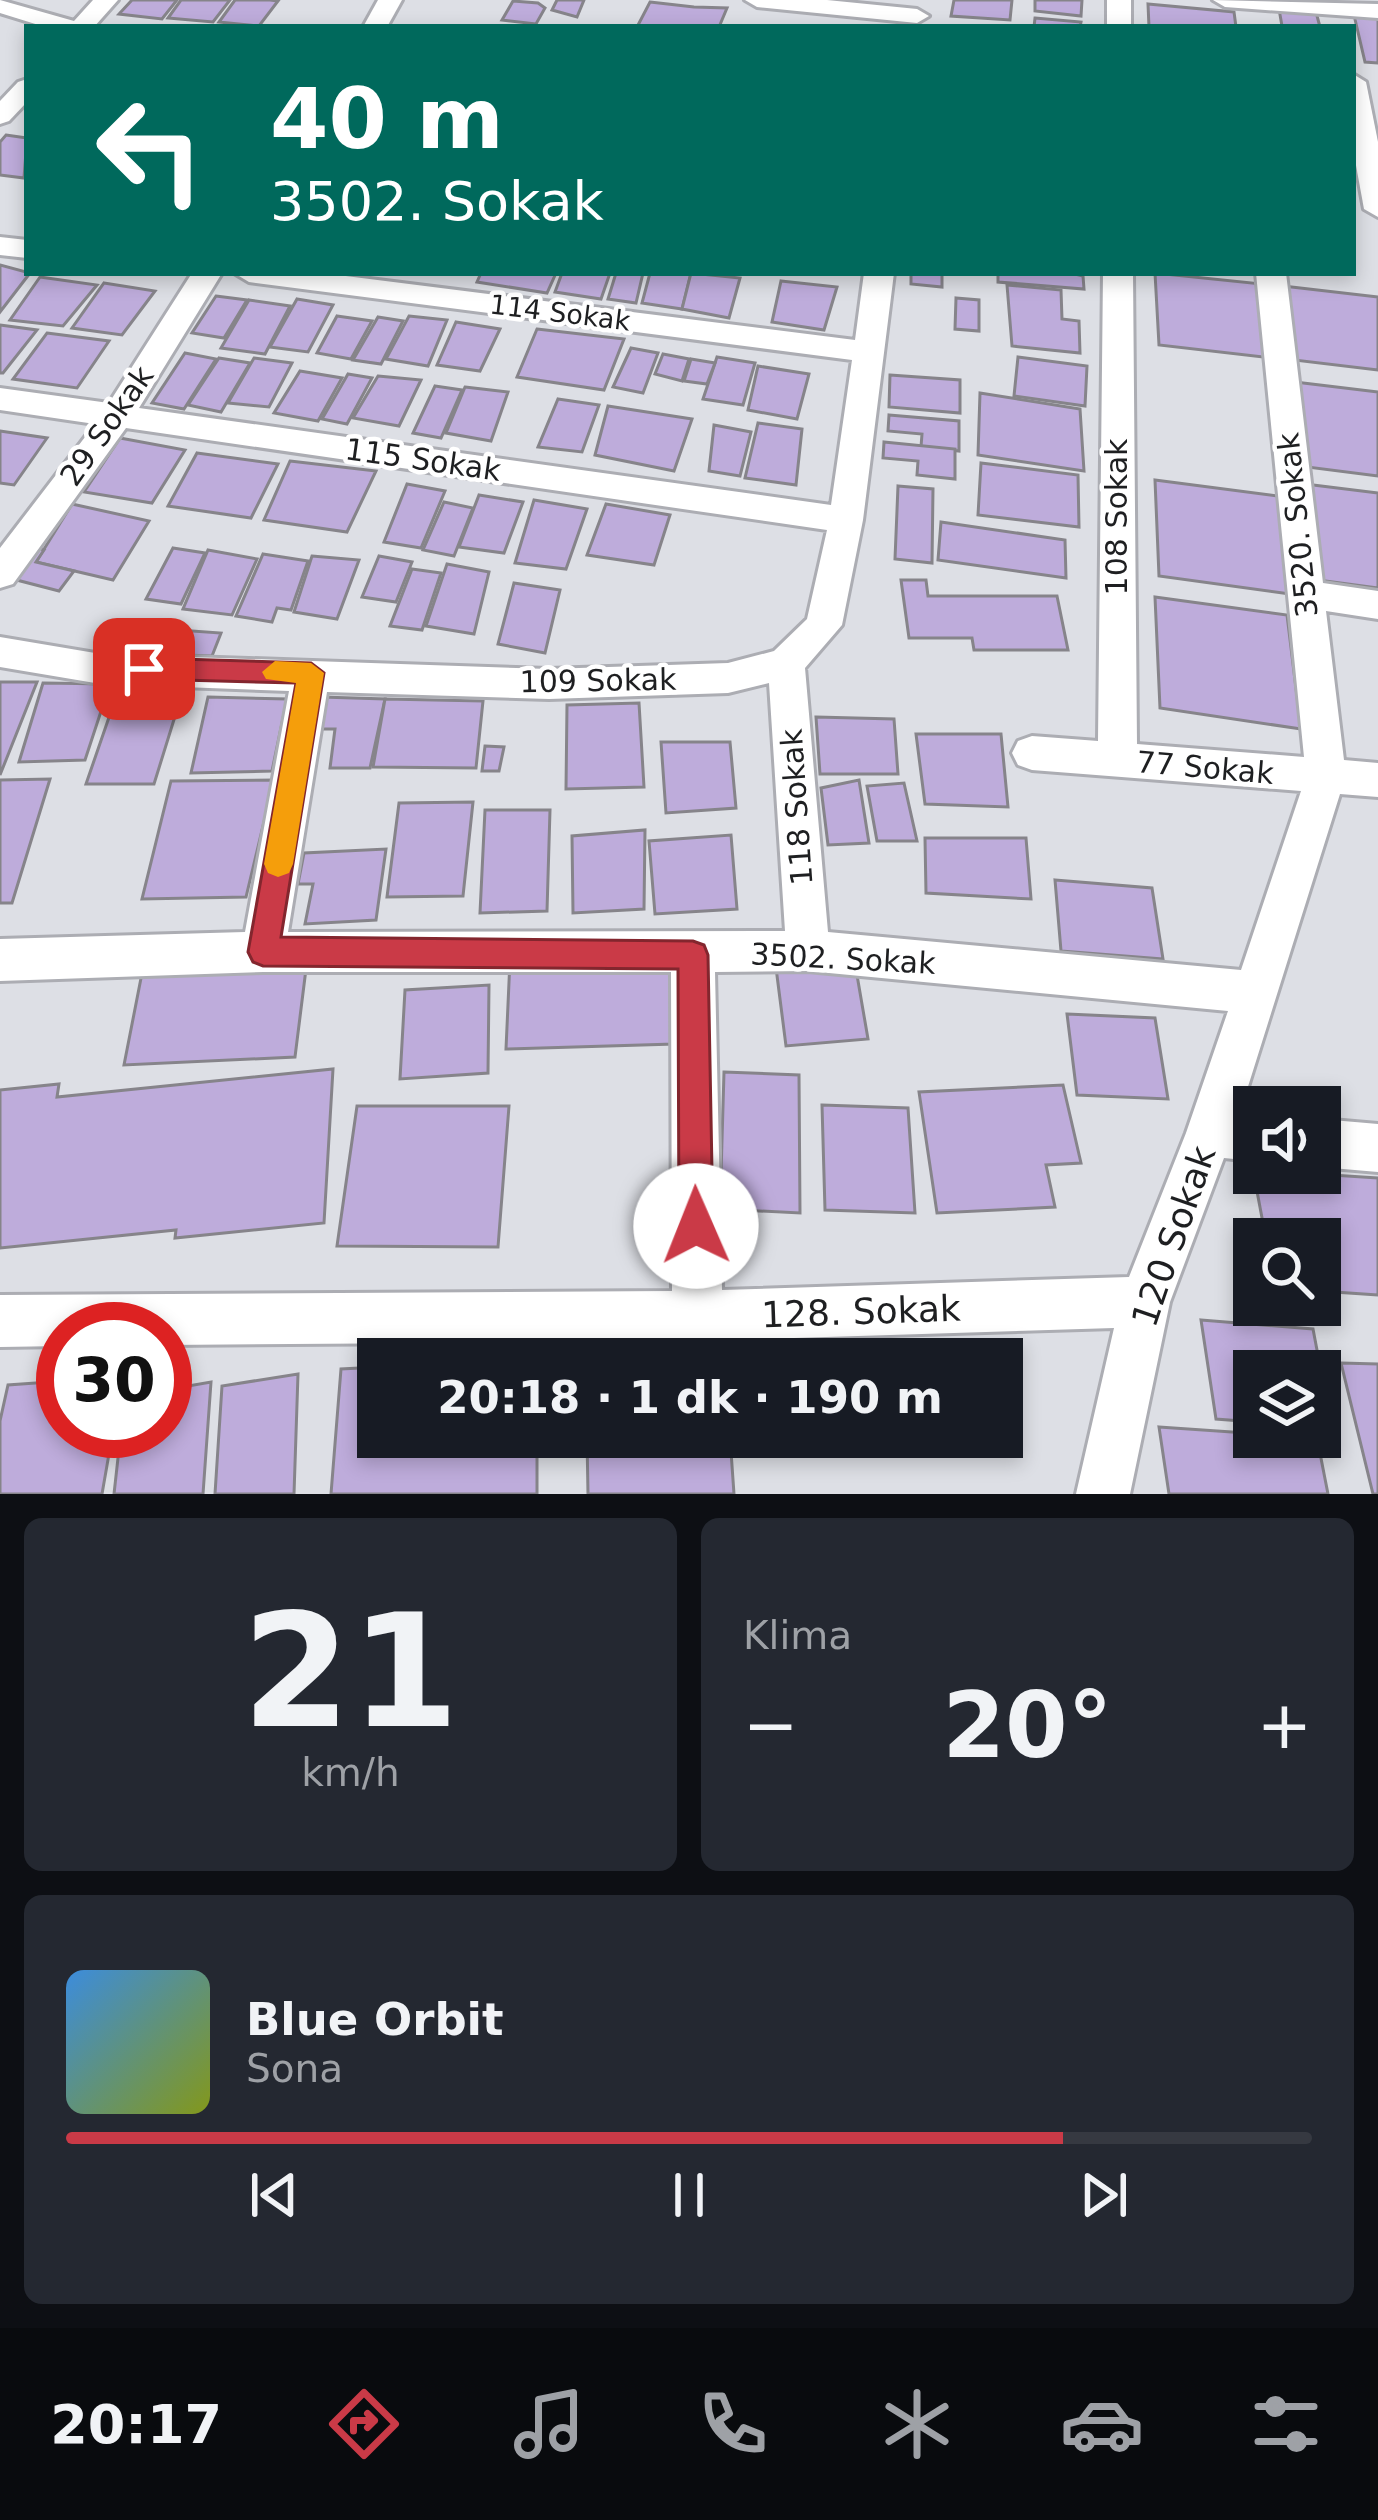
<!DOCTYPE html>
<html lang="tr">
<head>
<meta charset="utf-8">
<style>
	:root { --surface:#171b24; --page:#242831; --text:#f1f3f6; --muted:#9ea1a6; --line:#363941; --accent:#ca3a47 }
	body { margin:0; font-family:"DejaVu Sans",sans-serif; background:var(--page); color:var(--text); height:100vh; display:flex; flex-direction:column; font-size:45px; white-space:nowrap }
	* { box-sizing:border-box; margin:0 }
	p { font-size:39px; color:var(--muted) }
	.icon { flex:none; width:66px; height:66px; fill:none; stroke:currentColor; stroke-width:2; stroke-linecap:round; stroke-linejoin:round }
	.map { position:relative; height:1494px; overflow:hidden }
	.drawer { display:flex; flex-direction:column; gap:24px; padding:24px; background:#0d0f14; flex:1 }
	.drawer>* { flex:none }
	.guide { position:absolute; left:24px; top:24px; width:1332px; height:252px; border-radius:0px; box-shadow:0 6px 18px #0003; background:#00695c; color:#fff; overflow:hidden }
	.tools { position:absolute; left:1233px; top:1086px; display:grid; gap:24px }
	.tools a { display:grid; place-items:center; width:108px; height:108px; border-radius:0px; background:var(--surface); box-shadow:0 6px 18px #0003; font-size:60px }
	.speed { position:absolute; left:36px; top:1302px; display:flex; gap:24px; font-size:60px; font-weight:700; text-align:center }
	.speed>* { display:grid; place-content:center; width:156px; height:156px; border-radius:50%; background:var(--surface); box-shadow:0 6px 18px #0003; line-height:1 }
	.speed .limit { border:18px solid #d22; background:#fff; color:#111 }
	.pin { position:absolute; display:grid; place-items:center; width:102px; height:102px; color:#fff; margin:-51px; border-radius:24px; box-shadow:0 6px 18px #0006 }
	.me { position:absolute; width:132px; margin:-66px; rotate:359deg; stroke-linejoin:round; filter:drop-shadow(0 0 9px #0008) }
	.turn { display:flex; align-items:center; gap:42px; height:252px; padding:0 48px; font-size:54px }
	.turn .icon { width:156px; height:156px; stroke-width:2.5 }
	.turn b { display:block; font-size:84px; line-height:102px }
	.big { font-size:90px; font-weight:700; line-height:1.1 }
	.drawer .widget { flex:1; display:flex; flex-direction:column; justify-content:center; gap:18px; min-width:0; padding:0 42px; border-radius:18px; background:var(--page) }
	.drawer .dial { align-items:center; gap:0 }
	.dial b { font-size:156px; line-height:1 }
	.song { display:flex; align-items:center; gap:36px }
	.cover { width:144px; height:144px; border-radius:18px; background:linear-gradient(135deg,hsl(210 70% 55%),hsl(70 70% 35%)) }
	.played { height:12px; border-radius:6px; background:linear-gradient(90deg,var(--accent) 80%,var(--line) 80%) }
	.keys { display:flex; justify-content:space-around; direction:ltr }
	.heat { display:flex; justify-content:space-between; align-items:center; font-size:66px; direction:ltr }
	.drawer .tiles { flex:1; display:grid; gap:24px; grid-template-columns:1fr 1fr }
	.widget:last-child { grid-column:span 2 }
	.trip { position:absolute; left:357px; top:1338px; width:666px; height:120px; border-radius:0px; background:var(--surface); box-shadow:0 6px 18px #0003; font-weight:700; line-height:120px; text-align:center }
	.tab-bar { display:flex; height:192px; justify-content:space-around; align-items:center; background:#090b0e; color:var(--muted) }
	.tab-bar .icon { width:84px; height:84px }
	.tab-bar .on { color:var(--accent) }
	.tab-bar b { font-size:54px; color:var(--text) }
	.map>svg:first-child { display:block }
	.building { fill:#beacdb; stroke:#86848a; stroke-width:3 }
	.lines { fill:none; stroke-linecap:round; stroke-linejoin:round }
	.minor-casing { stroke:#acadb3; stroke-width:6 }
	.minor { fill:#fff; fill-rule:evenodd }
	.route { fill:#ca3a47; stroke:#83262e; stroke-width:3 }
	.slow { fill:#f59e0b }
	.labels { text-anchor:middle; stroke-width:9; stroke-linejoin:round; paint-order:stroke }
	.far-street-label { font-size:27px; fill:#1e1f21; stroke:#fff }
	.street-label { font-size:30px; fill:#1e1f21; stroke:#fff }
	.near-street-label { font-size:36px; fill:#1e1f21; stroke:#fff }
</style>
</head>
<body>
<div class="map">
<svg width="1378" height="1494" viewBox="0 0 1378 1494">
	<rect width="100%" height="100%" fill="#dddfe5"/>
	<g class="building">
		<polygon points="132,0 177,0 162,19 119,14"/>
		<polygon points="181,0 230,0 213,22 168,18"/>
		<polygon points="235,0 270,0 278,1 259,26 219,22"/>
		<polygon points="557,0 584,0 577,17 552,10"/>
		<polygon points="954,0 1012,0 1010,20 951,16"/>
		<polygon points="1035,0 1082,0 1081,16 1035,11"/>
		<polygon points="513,1 538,3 545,8 536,24 502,20"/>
		<polygon points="650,2 694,7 727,8 719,27 637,27"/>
		<polygon points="1148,4 1234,12 1236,27 1149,27"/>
		<polygon points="1279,9 1316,12 1320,27 1282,26"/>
		<polygon points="1354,15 1378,17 1378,63 1365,62"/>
		<polygon points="1035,18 1081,22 1080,27 1034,27"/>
		<polygon points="6,135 27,138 24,178 0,175 0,142"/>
		<polygon points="0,265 30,273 0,312"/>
		<polygon points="481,273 556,273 547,293 477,282"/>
		<polygon points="562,273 610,273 601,299 555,292"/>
		<polygon points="616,273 643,273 636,303 608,299"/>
		<polygon points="650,273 691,273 682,309 642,303"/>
		<polygon points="691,273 740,278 729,318 682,309"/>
		<polygon points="911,273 942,273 942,287 911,284"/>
		<polygon points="998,273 1071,273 1083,276 1084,289 998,282"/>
		<polygon points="1155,273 1262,284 1272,358 1159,345"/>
		<polygon points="40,277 97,285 63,326 10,320"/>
		<polygon points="781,281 837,287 824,330 772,322"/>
		<polygon points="104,283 155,291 122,335 72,328"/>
		<polygon points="1007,285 1061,290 1062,319 1079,321 1080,353 1012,346"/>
		<polygon points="1283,286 1378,297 1378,370 1294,360"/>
		<polygon points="216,296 247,300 224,338 192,333"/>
		<polygon points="956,298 979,300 979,331 955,329"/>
		<polygon points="297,299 333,305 308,352 270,347"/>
		<polygon points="249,300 290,306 265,354 221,348"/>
		<polygon points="337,316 372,321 351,359 317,353"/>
		<polygon points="409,316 447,320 428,366 386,359"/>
		<polygon points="378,317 403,321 381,364 353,360"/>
		<polygon points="456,322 500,329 480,371 437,365"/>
		<polygon points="0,325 37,330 3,373 0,373"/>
		<polygon points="537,329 624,339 604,390 517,377"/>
		<polygon points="47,333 109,341 77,388 13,379"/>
		<polygon points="631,348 658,353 643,393 613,387"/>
		<polygon points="185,353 216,359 184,409 152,403"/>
		<polygon points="663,354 689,359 682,381 655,374"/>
		<polygon points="717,357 755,363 743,405 703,399"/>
		<polygon points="1018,357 1087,366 1085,406 1014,396"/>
		<polygon points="219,358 250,363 221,412 188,405"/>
		<polygon points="254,358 292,363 269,407 228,403"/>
		<polygon points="691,359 715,363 707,384 684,381"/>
		<polygon points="758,366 809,374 797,419 748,410"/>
		<polygon points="300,371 342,378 318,421 274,413"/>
		<polygon points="348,374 372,378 347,424 322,419"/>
		<polygon points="890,375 960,380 960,413 889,407"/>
		<polygon points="378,376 421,380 399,426 353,418"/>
		<polygon points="1295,382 1378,392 1378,476 1307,467"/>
		<polygon points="435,386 462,390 441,438 413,433"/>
		<polygon points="465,387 508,392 491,441 446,433"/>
		<polygon points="980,393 1080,409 1084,471 978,455"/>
		<polygon points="558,399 599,405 582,452 538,447"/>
		<polygon points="608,406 692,419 674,471 595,455"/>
		<polygon points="889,415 959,421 959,451 921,447 922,434 888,431"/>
		<polygon points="758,423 802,429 796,485 745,478"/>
		<polygon points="714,425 751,432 740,476 709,471"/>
		<polygon points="0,431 47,438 14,485 0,483"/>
		<polygon points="120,438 185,450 152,503 84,492"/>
		<polygon points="884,442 955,449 955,479 917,475 918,461 883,458"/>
		<polygon points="197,453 278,464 251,518 168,506"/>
		<polygon points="290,461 376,471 347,532 264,520"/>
		<polygon points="981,463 1078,475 1079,527 978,515"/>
		<polygon points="1155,480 1278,496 1290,594 1159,576"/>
		<polygon points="407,484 445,491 421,548 384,542"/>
		<polygon points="1305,484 1378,493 1378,588 1318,580"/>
		<polygon points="898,486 933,489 932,563 895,559"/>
		<polygon points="479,495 523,502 504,553 459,547"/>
		<polygon points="534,500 587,509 566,569 515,563"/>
		<polygon points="444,502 473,508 454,556 423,550"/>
		<polygon points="72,504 149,521 113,580 36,562"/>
		<polygon points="606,504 670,515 654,565 587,555"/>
		<polygon points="941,522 1065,540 1066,578 938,560"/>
		<polygon points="33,547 44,550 36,562 74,571 59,591 9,578"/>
		<polygon points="173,548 205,553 181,604 146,599"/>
		<polygon points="208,550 257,559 232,615 183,609"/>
		<polygon points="263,554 308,561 291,610 277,608 272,622 236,616"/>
		<polygon points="312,556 359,560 337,619 294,612"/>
		<polygon points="379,556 412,562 396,602 362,597"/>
		<polygon points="447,564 489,572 474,634 426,626"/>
		<polygon points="412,569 441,573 422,630 390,626"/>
		<polygon points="901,580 926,580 928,596 1057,596 1068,650 974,650 972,638 909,638"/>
		<polygon points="514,583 560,590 545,653 498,644"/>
		<polygon points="1155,597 1287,615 1301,729 1160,708"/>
		<polygon points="164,629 221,633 212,656 156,654"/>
		<polygon points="0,682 37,682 0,775"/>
		<polygon points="43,683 110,684 85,760 19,762"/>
		<polygon points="116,697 181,697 154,784 86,784"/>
		<polygon points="208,697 287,699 272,771 191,773"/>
		<polygon points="321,697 385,699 370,768 330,768 335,729 315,729"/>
		<polygon points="385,699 483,701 476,768 373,767"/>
		<polygon points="639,703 644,787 566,789 567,705"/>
		<polygon points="816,717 894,719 898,774 820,774"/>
		<polygon points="916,734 1001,734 1008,807 925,804"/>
		<polygon points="661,742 730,742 736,808 666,813"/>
		<polygon points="485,746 504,747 499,771 482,771"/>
		<polygon points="50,779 12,903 0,903 0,780"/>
		<polygon points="274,780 246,897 142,899 171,781"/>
		<polygon points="859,780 869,843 828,845 821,788"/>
		<polygon points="904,783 917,841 877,841 867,786"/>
		<polygon points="473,802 463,896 387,897 399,803"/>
		<polygon points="485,810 550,810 547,911 480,913"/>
		<polygon points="645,830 644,909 573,913 572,836"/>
		<polygon points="731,835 737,909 655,914 649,841"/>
		<polygon points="925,838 1026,838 1031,899 926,893"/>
		<polygon points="386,849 376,920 305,924 313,884 298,884 304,853"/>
		<polygon points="1055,880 1152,888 1163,959 1061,951"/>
		<polygon points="852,946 868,1039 786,1046 774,952"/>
		<polygon points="671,955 674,1044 506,1049 510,960"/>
		<polygon points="307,961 295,1057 124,1065 143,968"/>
		<polygon points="489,985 488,1073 400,1079 405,990"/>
		<polygon points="1067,1014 1155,1018 1168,1099 1077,1095"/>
		<polygon points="333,1069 324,1223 175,1238 176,1230 0,1248 0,1090 59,1084 57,1097"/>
		<polygon points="724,1072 799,1075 800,1213 720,1209"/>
		<polygon points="1063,1085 1081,1163 1046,1165 1055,1207 937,1213 919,1092"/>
		<polygon points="822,1105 908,1108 915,1213 825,1210"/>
		<polygon points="357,1106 509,1106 498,1247 337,1246"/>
		<polygon points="1253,1170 1378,1178 1378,1295 1320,1291 1320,1239 1266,1239"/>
		<polygon points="1201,1320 1313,1329 1332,1429 1320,1428 1320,1371 1254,1371 1254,1422 1216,1419"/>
		<polygon points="723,1346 724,1359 585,1359 585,1356"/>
		<polygon points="1341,1363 1378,1364 1378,1494 1373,1494"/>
		<polygon points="378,1367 378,1437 537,1437 537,1494 331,1494 341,1369"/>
		<polygon points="298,1374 294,1494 215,1494 222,1386"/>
		<polygon points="63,1381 63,1431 113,1431 102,1494 0,1494 0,1421 8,1385"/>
		<polygon points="211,1382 203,1494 114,1494 121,1431 165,1431 165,1390"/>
		<polygon points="1159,1427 1317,1438 1328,1494 1169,1494"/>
		<polygon points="587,1437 730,1437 734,1494 588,1494"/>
	</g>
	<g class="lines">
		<g class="minor-casing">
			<g id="minor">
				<polygon points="0,0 74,21 93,0 118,0 94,27 45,27 0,13"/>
				<polygon points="378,0 402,0 387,27 363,27"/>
				<polygon points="745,0 827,0 917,9 929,16 917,23 757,7"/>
				<rect x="1107" y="0" width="24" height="27"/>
				<polygon points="1213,0 1378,4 1378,18 1225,7"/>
				<polygon points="1353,74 1366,82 1378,142 1378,217 1364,209 1353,149"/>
				<polygon points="27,79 27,102 9,121 0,124 0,101 18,82"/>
				<polygon points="0,237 27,240 27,258 0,255"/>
				<path d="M192,273H222L139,408L831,505L852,360L249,282L234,273H322L855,340L864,273H894L863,520L842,625L805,668L828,932L1241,970L1301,791L1032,770L1018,765L1012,753L1018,741L1032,736L1098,741L1103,273H1133L1137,744L1304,757L1256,273H1286L1323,583L1378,591V619L1326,611L1344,760L1378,763V797L1340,794L1240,1112L1254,1113V1161L1224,1158L1170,1302L1130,1494H1076L1114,1328L697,1341L165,1345V1329H63V1346L0,1347V1295L672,1291L671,972H263L0,981V939L245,932L289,691L101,684L0,667V637L101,654L549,669L728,663L774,651L807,619L827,530L126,428L13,584L0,588V548L95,424L0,410V388L109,403ZM769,683L785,931L288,932L327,692L549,699L728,693ZM808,971L1228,1011L1186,1133L1129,1277L722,1290L715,972Z"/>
				<polygon points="1320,1119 1378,1124 1378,1172 1320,1167"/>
			</g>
		</g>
		<use href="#minor" class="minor"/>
	</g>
	<polygon class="route" points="144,658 311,663 324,673 281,937 693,941 704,945 708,955 713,1226 708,1238 696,1243 684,1238 679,1226 678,969 263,966 253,962 248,952 296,683 144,679 131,669"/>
	<polygon class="slow" points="275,661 311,663 324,673 293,864 289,873 278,877 268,873 264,864 296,683 266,679 262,672"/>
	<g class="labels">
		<g class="far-street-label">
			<text transform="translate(560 313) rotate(7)" y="9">114 Sokak</text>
		</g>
		<g class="street-label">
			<text transform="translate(107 426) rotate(-55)" y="10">29 Sokak</text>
			<text transform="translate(423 460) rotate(8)" y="10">115 Sokak</text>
			<text transform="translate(1117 517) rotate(-90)" y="10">108 Sokak</text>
			<text transform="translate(1298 525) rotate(-96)" y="10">3520. Sokak</text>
			<text transform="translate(598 681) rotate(-1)" y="10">109 Sokak</text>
			<text transform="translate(1205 768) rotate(5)" y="10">77 Sokak</text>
			<text transform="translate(797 807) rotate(-94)" y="10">118 Sokak</text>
			<text transform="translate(843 959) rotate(3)" y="10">3502. Sokak</text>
		</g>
		<g class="near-street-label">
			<text transform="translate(1173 1236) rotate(-71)" y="13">120 Sokak</text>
			<text transform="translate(861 1311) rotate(-2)" y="13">128. Sokak</text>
		</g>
	</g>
</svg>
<div class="tools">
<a><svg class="icon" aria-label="sound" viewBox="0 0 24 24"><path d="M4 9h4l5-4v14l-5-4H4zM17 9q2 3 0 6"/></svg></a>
<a><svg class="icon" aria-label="search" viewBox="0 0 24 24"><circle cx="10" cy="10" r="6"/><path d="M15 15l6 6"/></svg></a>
<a><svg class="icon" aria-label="layers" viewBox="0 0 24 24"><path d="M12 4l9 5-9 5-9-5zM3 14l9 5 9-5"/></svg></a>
</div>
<div class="speed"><div class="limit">30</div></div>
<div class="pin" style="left:144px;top:669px;background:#d93025"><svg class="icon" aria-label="arrive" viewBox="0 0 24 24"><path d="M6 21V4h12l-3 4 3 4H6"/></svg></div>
<svg class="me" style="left:696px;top:1226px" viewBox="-20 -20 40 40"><circle r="19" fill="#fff"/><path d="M0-13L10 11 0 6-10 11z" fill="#ca3a47"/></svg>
<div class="trip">20:18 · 1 dk · 190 m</div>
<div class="guide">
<div class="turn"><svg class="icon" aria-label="left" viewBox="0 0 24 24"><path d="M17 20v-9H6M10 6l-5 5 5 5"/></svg><div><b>40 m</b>3502. Sokak</div></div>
</div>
</div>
<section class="drawer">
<div class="tiles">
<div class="widget dial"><b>21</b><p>km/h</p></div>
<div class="widget"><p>Klima</p>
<div class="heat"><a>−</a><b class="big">20°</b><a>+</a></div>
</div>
<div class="widget">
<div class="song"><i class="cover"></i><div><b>Blue Orbit</b><p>Sona</p></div></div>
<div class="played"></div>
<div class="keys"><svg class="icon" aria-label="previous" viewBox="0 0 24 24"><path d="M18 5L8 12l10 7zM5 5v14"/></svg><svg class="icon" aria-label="pause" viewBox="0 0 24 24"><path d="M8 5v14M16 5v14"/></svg><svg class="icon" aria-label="next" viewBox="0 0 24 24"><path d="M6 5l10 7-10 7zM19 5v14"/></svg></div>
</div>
</div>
</section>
<nav class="tab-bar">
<b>20:17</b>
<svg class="icon on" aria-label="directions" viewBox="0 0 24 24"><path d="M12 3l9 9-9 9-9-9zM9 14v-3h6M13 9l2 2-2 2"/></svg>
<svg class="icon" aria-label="music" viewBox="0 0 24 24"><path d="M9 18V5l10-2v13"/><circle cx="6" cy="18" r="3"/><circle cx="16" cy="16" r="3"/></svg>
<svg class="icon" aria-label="phone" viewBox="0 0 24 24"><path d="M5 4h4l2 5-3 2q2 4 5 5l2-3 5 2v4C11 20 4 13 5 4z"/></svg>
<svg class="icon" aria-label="climate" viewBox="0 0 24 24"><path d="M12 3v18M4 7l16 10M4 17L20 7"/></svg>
<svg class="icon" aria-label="car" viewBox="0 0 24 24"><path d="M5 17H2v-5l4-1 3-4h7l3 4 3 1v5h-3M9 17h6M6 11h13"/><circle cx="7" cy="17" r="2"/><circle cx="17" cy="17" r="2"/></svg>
<svg class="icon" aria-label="filters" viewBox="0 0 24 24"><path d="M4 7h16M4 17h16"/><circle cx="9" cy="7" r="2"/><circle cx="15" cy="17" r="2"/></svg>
</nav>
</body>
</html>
